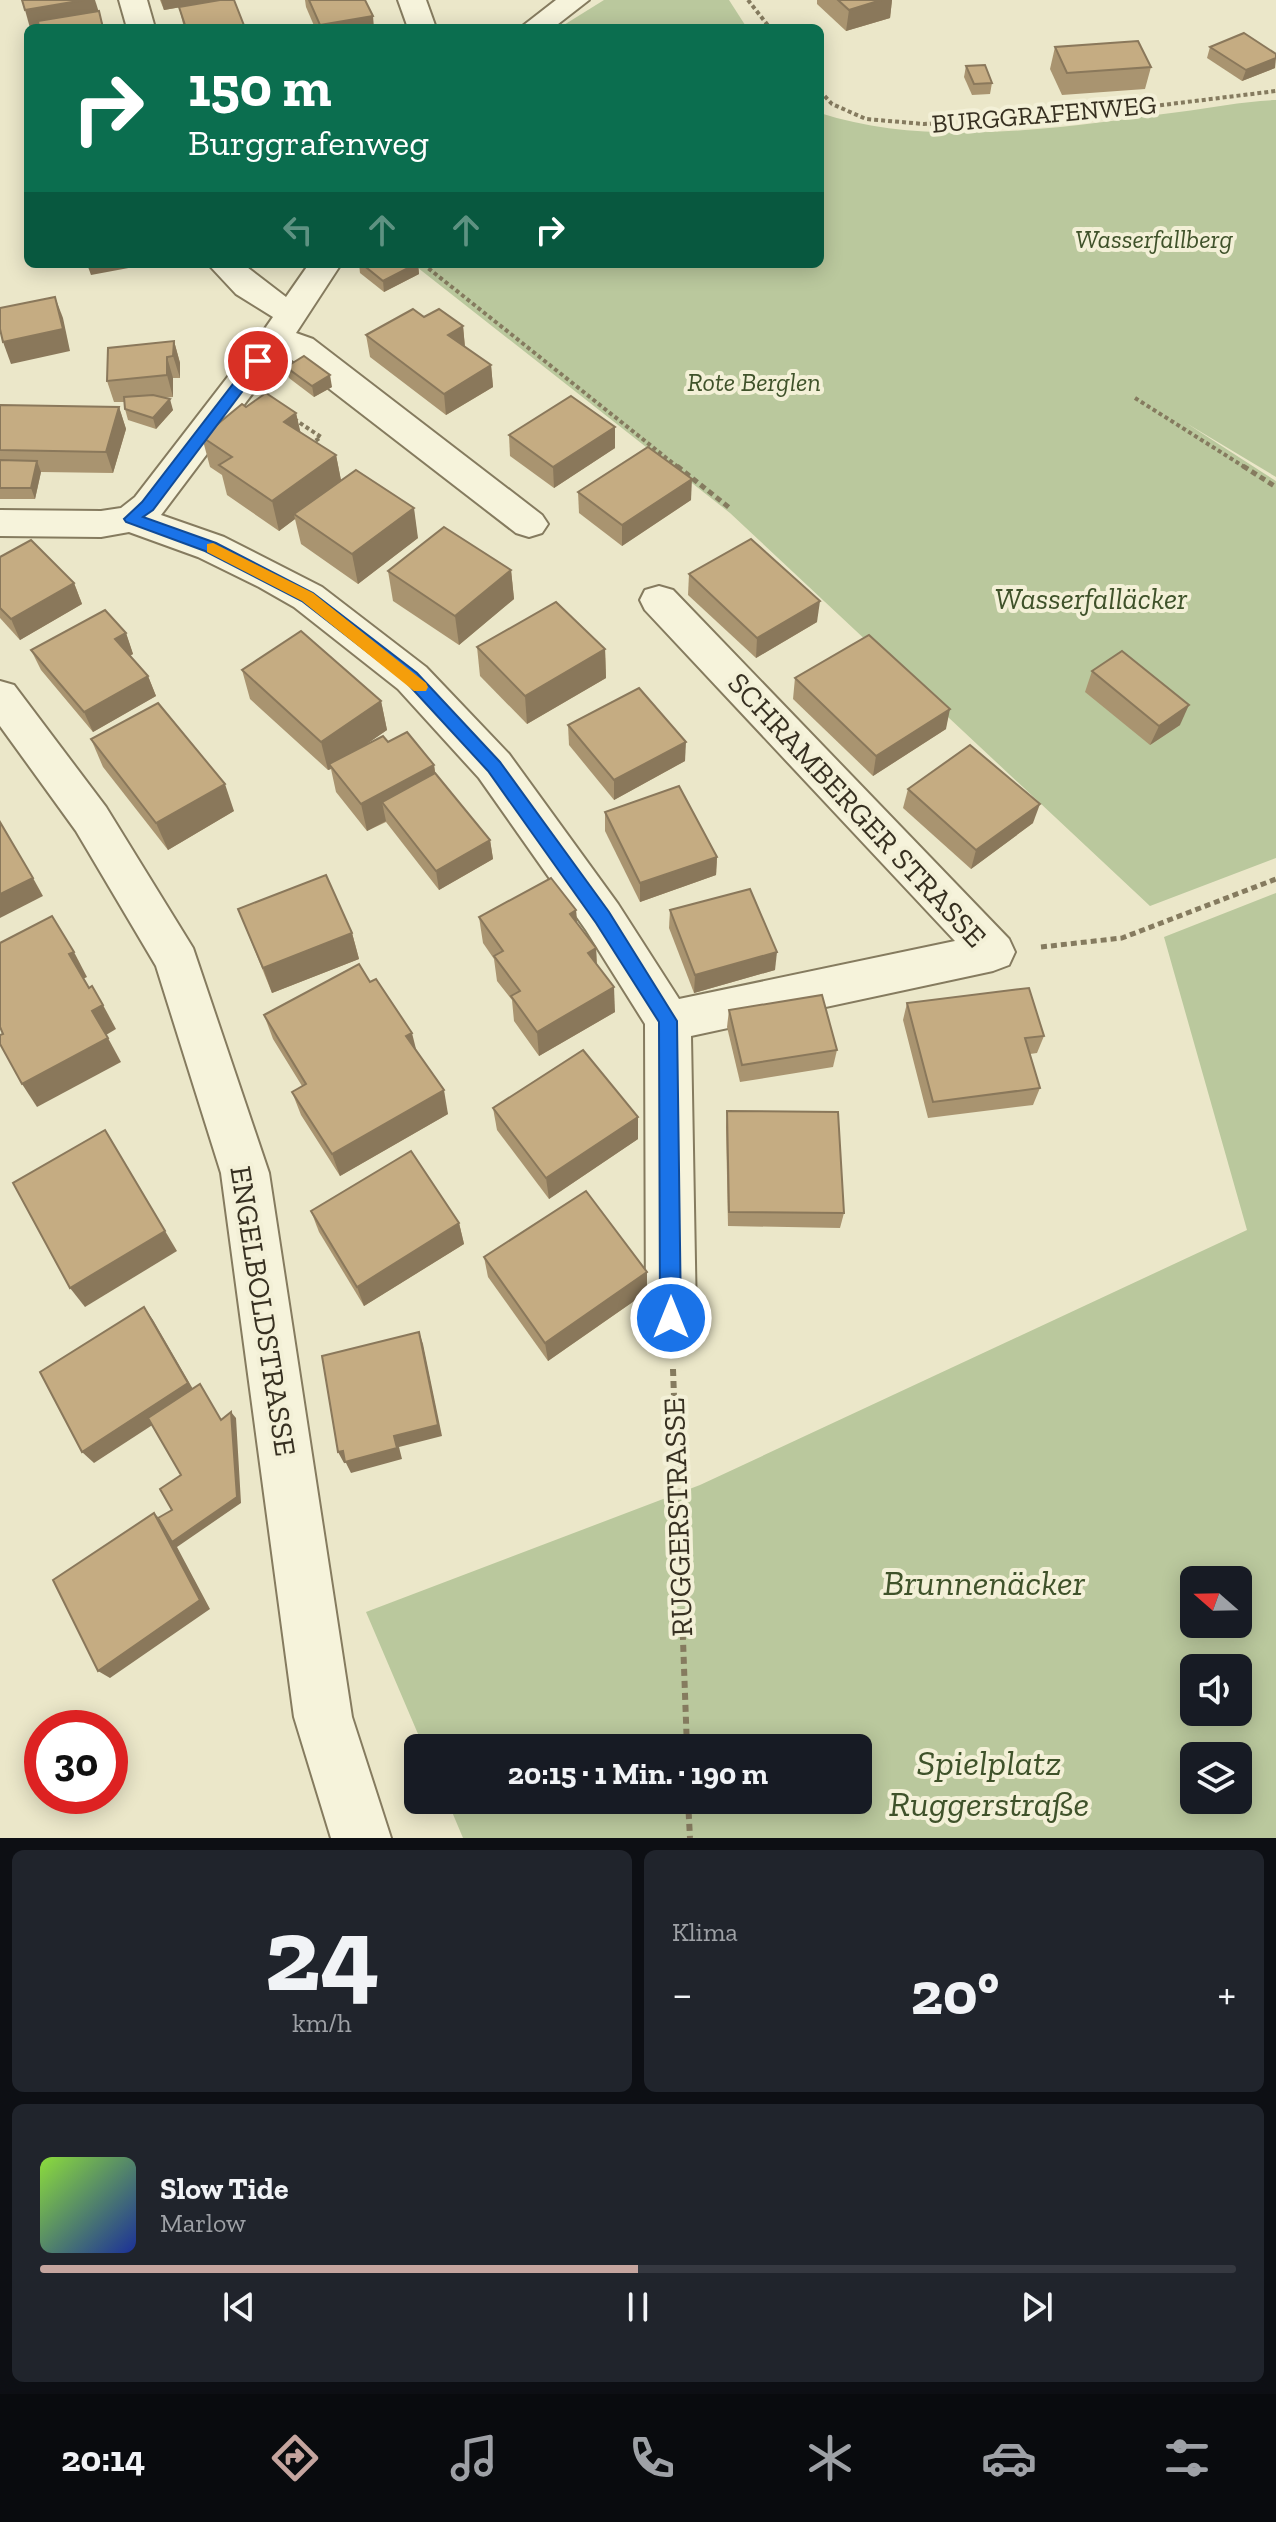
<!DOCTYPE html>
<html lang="de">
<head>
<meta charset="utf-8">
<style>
	:root { --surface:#171b24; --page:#20242c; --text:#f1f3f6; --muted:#9ea1a6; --line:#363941; --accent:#c5a59f }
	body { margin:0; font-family:"Zilla Slab",serif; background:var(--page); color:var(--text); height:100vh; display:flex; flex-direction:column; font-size:30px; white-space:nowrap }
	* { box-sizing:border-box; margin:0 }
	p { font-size:26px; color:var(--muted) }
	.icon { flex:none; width:44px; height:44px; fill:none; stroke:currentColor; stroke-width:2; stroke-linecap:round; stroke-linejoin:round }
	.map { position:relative; height:1838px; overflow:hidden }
	.drawer { display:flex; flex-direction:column; gap:12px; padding:12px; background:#0d0f14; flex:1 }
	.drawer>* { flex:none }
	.hud { position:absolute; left:24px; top:24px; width:800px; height:244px; border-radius:12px; box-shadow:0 4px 20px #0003; background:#0b6e4f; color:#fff; overflow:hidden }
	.needle { width:52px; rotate:290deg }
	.tools { position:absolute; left:1180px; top:1566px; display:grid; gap:16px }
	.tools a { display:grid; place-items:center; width:72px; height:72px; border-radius:12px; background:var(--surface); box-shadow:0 4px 20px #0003; font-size:40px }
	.speed { position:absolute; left:24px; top:1710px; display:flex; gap:16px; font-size:40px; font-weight:700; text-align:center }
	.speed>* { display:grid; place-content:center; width:104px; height:104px; border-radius:50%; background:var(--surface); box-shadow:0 4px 20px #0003; line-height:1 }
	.speed .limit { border:12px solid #d22; background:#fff; color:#111 }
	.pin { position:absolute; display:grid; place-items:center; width:68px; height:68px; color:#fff; margin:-34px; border:4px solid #fff; border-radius:50%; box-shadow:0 2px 8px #0007 }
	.me { position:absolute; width:88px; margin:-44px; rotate:0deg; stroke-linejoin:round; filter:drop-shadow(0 0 6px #0008) }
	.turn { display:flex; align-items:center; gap:28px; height:168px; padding:0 32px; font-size:36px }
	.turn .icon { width:104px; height:104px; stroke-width:2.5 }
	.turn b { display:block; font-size:56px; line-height:68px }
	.lanes { display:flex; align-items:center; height:76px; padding:0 32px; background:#0003; justify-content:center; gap:40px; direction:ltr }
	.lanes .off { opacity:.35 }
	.big { font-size:60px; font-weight:700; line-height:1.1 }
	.drawer .widget { flex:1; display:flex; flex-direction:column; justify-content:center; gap:12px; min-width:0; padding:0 28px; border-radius:12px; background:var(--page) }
	.drawer .dial { align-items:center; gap:0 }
	.dial b { font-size:104px; line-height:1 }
	.song { display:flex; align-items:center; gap:24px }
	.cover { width:96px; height:96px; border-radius:12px; background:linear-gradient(135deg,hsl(90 70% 55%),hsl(230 70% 35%)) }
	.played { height:8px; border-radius:4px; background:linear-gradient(90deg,var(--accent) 50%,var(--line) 50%) }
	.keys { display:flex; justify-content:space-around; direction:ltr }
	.heat { display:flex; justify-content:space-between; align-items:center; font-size:44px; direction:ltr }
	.drawer .tiles { flex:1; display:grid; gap:12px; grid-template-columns:1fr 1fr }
	.widget:last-child { grid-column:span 2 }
	.trip { position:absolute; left:404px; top:1734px; width:468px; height:80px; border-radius:12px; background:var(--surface); box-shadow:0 4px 20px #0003; font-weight:700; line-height:80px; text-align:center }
	.menu { display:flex; height:128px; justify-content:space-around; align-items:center; background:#090b0e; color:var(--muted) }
	.menu .icon { width:56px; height:56px }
	.menu .current { color:var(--accent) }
	.menu b { font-size:36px; color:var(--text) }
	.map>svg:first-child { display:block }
	.green { fill:#bac89d; fill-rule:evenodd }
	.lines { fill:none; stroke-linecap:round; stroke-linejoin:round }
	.minor-casing { stroke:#857b5f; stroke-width:4 }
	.path-far2 { stroke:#857b5f; stroke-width:4; stroke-dasharray:4 3; stroke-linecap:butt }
	.path-far1 { stroke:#857b5f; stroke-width:5; stroke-dasharray:6 4; stroke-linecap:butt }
	.path { stroke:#857b5f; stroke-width:6; stroke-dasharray:7 5; stroke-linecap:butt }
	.minor { fill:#f6f3db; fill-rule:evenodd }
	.wall { fill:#a99470 }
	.shaded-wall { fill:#8a785b }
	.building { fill:#c5ac82; stroke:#8a785b; stroke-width:2 }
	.route { fill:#1a73e8; stroke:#114b97; stroke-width:2 }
	.slow { fill:#f59e0b }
	.labels { text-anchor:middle; stroke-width:8; stroke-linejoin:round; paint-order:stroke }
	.far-street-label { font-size:26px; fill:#373021; stroke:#f3f0d7 }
	.far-park-label { font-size:26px; font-style:italic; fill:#3f522a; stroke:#f3f0d7 }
	.park-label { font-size:30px; font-style:italic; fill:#3f522a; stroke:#f3f0d7 }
	.street-label { font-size:30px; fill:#373021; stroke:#f3f0d7 }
	.near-park-label { font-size:36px; font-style:italic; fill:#3f522a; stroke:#f3f0d7 }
</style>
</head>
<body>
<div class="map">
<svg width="1276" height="1838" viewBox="0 0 1276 1838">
	<rect width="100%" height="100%" fill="#ebe7c9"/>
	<g class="green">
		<polygon points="604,0 729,0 747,28 559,28"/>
		<path d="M1276,100V477L1186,423L1276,481V858L1150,906L730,513L413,264H820V113C930,149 1066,127 1179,112C1211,108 1244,101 1276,100Z"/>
		<path d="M1276,893V1838H463L447,1800H858V1748H424L366,1612L700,1485L1247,1230L1164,937ZM1238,1580V1624H1194V1580ZM1238,1668V1712H1194V1668ZM1238,1756V1800H1194V1756Z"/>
	</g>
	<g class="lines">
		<g class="minor-casing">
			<g id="minor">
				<polygon points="119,0 147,0 155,28 127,28"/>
				<polygon points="398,0 426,0 436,28 408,28"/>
				<polygon points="556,0 589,0 553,28 520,28"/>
				<polygon points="208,264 243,264 286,297 309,264 341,264 296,333 313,339 542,515 548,524 542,533 529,537 516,533 283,353 161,515 224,537 322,587 426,667 509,754 618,904 679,999 955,941 645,610 640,600 645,590 659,586 673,590 1009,939 1015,952 1009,965 993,971 691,1036 696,1318 689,1335 671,1343 653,1335 646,1318 645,1024 586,930 479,778 398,689 294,607 259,587 198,557 129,532 101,537 0,536 0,510 101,511 121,508 135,497 264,330 273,317 236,294"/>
				<polygon points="0,681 14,685 106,807 193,948 269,1173 352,1717 391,1838 331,1838 294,1717 221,1173 156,966 76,831 0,726"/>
			</g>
		</g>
		<g class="path-far2">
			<polyline points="748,0 770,28"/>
			<polyline points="820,91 832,104 866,119 924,124 1073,116 1276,91"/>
			<polyline points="423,264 679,468"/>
			<polyline points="1135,398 1246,468"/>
			<polyline points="294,419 321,437 311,444"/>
		</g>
		<g class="path-far1">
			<polyline points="677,466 731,509"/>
			<polyline points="1243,466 1276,487"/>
			<polyline points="1041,947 1122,938 1276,879"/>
		</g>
		<g class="path">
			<polyline points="673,1369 687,1748"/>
			<polyline points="688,1800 690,1838"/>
		</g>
		<use href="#minor" class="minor"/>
	</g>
	<g class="wall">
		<polygon points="160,0 234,0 245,28 184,28 179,7 205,3 164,10"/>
		<polygon points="305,0 365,0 374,28 315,28 306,7"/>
		<polygon points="817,0 892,0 890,18 846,31 817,4"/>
		<polygon points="1055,47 1151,67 1145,89 1062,95 1050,69"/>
		<polygon points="1210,47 1275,68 1242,81 1207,58"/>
		<polygon points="966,66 992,83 990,94 972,95 964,77"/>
		<polygon points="359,264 418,264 419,274 384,292 360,273"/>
		<polygon points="424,317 463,326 465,347 491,365 493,387 446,415 370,357 366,335"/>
		<polygon points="174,341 180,363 180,378 173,378 173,397 164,398 173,410 156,429 128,420 125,409 125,402 114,402 107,381"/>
		<polygon points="286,367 332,387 314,397 289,378"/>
		<polygon points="0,405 119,407 126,429 113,473 41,472 35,499 0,499"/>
		<polygon points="246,407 296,413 300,432 336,455 341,481 418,538 358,584 301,544 295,519 279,531 227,495 222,475 210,467 202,437"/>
		<polygon points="615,427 615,448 554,488 510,456 509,435"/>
		<polygon points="578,492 691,500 622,546 579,513"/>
		<polygon points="0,557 74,583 82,604 20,640 0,618"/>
		<polygon points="511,570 514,599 459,645 393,601 388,571"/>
		<polygon points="689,574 817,622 756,658 688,595"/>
		<polygon points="126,633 133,654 130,656 148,676 156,696 93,732 41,670 31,650"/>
		<polygon points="477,647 605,649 606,678 527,724 480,676"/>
		<polygon points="242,670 381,701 387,730 359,749 388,742 434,765 435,773 490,840 493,859 439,890 386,822 367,831 336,792 331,769 328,770 250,699"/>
		<polygon points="1092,671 1180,725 1150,745 1085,692"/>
		<polygon points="795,678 946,729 873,776 793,699"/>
		<polygon points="568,725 685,761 614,800 569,745"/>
		<polygon points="91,739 234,811 168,850 103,767"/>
		<polygon points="908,789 1033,823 971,869 903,808"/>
		<polygon points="605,812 717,857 716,875 640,902 605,831"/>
		<polygon points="238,909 352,933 359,959 272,993"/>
		<polygon points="576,910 577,924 596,948 597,964 615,1012 539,1056 514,1021 512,1000 497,981 494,959 483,943 479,917"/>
		<polygon points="670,910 775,970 694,993 669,928"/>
		<polygon points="907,1003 1044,1036 1037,1053 1030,1054 1040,1088 1033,1105 928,1118 903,1020"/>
		<polygon points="729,1010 837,1050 833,1067 740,1082 727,1027"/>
		<polygon points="264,1015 416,1050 448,1114 340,1176 301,1115 292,1092 302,1086 273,1039"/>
		<polygon points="493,1108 638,1117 638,1139 549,1199 497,1130"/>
		<polygon points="727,1111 844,1213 840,1228 728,1226 726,1127"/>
		<polygon points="311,1211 459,1223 464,1244 364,1306 319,1232"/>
		<polygon points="484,1257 647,1292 548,1361 488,1277"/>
	</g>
	<g class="shaded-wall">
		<polygon points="84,0 95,0 104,28 30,28 25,10"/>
		<polygon points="161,0 221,0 164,10"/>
		<polygon points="881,0 892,0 890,18 846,31 849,10"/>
		<polygon points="373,16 374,28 321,28 320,25"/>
		<polygon points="1276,58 1275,68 1242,81 1246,70"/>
		<polygon points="87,264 150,264 91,275"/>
		<polygon points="416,264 418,264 419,274 384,292 383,281"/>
		<polygon points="55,297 63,318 70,351 11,364 3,342"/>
		<polygon points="463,326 465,348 448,335"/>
		<polygon points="174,341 180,363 180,378 173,356"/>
		<polygon points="167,357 173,378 173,397 167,375"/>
		<polygon points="491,365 493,387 446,415 444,394"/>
		<polygon points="330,375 332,387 314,397 312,386"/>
		<polygon points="170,399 173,410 156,429 153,418"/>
		<polygon points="119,407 126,429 113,473 106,452"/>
		<polygon points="296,413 303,443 284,422"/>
		<polygon points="615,427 615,448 554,488 553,467"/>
		<polygon points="336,455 342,485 294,514 295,519 279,531 272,501"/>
		<polygon points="37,461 41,472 35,499 31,488"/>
		<polygon points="692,479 691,500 622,546 622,525"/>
		<polygon points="414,508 418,538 358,584 352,554"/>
		<polygon points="511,570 514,599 459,645 455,616"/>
		<polygon points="74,583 82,604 20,640 11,619"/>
		<polygon points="820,601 817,622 756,658 757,638"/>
		<polygon points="126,633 133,654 123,659 115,639"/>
		<polygon points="605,649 606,678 527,724 525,696"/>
		<polygon points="148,676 156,696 93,732 84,712"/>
		<polygon points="381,701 387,730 332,768 329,764 331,769 328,770 321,742"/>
		<polygon points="1189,705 1180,725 1150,745 1159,726"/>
		<polygon points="950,709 946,729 873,776 876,756"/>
		<polygon points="686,742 685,761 614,800 614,780"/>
		<polygon points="434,765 438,792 382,802 386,821 367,831 361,804"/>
		<polygon points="225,784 234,811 168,850 156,823"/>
		<polygon points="1040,804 1033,823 971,869 976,850"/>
		<polygon points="490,840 493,859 439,890 436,871"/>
		<polygon points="717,857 716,875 640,902 640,883"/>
		<polygon points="33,878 43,896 0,918 0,894"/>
		<polygon points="576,910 578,936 570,914"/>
		<polygon points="352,933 359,959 272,993 263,968"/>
		<polygon points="596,948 597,973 588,953"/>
		<polygon points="74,952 87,977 83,979 69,954"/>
		<polygon points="777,952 775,970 694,993 695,975"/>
		<polygon points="614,987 615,1012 539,1056 537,1032"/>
		<polygon points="103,1005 116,1029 106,1035 92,1011"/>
		<polygon points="412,1033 418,1057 406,1036"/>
		<polygon points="108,1038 121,1062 37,1107 22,1084"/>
		<polygon points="444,1090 448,1114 340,1176 332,1154"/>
		<polygon points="638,1117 638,1139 549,1199 546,1178"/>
		<polygon points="105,1130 177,1251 85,1307 70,1288"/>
		<polygon points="459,1223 464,1244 364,1306 357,1287"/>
		<polygon points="647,1272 647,1292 548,1361 545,1343"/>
		<polygon points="144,1307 153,1320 197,1396 94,1463 82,1452"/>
		<polygon points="419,1332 423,1344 442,1436 399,1447 402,1459 351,1473 346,1463 344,1463 338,1452 394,1436"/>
		<polygon points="231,1412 236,1418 241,1503 177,1547 210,1609 110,1678 98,1671 154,1513 164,1523"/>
	</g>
	<g class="building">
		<polygon points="22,0 84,0 25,10"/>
		<polygon points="220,0 234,0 245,28 186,28 179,7"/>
		<polygon points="309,0 365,0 373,16 320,25"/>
		<polygon points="838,0 881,0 849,10"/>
		<polygon points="99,11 103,28 39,28 38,21"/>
		<polygon points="1244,33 1276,54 1276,58 1246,70 1210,47"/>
		<polygon points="1138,41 1151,67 1067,73 1055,47"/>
		<polygon points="985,65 992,83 974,84 966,66"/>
		<polygon points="362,264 416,264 383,281"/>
		<polygon points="55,297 63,329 3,342 0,329 0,308"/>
		<polygon points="413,309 424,317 439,309 463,326 448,335 491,365 444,394 366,335"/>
		<polygon points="174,341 173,356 167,357 167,375 107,381 108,348"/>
		<polygon points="304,356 330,375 312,386 286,367"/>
		<polygon points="266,393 296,413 284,422 336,455 272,501 219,465 232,457 202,437 242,404 246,407"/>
		<polygon points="153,395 170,399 153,418 125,409 124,397"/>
		<polygon points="571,396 615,427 553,467 509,435"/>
		<polygon points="0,405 119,407 106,452 0,450"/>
		<polygon points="648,447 692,479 622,525 578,492"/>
		<polygon points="0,460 37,461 31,488 0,488"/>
		<polygon points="356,470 414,508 352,554 294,514"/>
		<polygon points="444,527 511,570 455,616 388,571"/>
		<polygon points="751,539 820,601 757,638 689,574"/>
		<polygon points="31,540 74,583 11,619 0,608 0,557"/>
		<polygon points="556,602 605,649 525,696 477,647"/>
		<polygon points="105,610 126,633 115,639 148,676 84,712 31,650"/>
		<polygon points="301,631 381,701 321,742 242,670"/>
		<polygon points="869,635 950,709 876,756 795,678"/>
		<polygon points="1122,651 1189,705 1159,726 1092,671"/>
		<polygon points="639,688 686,742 614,780 568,725"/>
		<polygon points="158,703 225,784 156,823 91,739"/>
		<polygon points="407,732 434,765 361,804 329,764 383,736 388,742"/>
		<polygon points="970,745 1040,804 976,850 908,789"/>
		<polygon points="435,773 490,840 436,871 382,802"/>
		<polygon points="679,786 717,857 640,883 605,812"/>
		<polygon points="0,822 33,878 0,894"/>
		<polygon points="326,875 352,933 263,968 238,909"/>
		<polygon points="551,878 576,910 570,914 596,948 588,953 614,987 537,1032 511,996 520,991 494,956 503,951 479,917"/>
		<polygon points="750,889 777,952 695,975 670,910"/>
		<polygon points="52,916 74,952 69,954 89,988 92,986 103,1005 92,1011 108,1038 22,1084 0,1044 0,1035 3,1034 0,1027 0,943"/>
		<polygon points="359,964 370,982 376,979 412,1033 406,1036 444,1090 332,1154 292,1092 306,1084 264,1015"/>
		<polygon points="1029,988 1044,1036 1025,1038 1040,1088 933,1102 907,1003"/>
		<polygon points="822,995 837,1050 742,1065 729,1010"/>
		<polygon points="583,1050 638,1117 546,1178 493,1108"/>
		<polygon points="727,1111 838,1112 844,1213 729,1212"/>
		<polygon points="105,1130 165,1231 70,1288 13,1183"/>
		<polygon points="411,1151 459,1223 357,1287 311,1211"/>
		<polygon points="586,1191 647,1272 545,1343 484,1257"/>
		<polygon points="144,1307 188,1383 82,1452 40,1372"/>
		<polygon points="419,1332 438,1425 394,1436 397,1448 345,1462 343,1451 338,1452 322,1356"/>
		<polygon points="200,1384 221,1420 231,1412 237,1497 172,1542 158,1518 172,1510 160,1489 181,1475 148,1418"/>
		<polygon points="154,1513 200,1600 98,1671 53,1580"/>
	</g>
	<polygon class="route" points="258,357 263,358 263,364 153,510 143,517 216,543 313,593 417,673 500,762 609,912 677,1021 681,1318 678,1325 671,1328 663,1325 660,1318 659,1022 596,923 488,771 406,682 302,601 205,551 126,522 124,519 142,502 253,358"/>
	<polygon class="slow" points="213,543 313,593 426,683 428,687 426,691 414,691 302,601 207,552 207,544"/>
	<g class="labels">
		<g class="far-street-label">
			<text transform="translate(1044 114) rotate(-5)" y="9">BURGGRAFENWEG</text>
		</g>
		<g class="far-park-label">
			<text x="1154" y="248">Wasserfallberg</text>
			<text x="754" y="391">Rote Berglen</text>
		</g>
		<g class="park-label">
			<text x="1091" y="609">Wasserfalläcker</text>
		</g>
		<g class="street-label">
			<text transform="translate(857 810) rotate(47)" y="10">SCHRAMBERGER STRASSE</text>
			<text transform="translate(263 1311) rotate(81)" y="10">ENGELBOLDSTRASSE</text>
			<text transform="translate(678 1517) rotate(-92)" y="10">RUGGERSTRASSE</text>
		</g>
		<g class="near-park-label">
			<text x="984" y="1595">Brunnenäcker</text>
			<text x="989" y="1775">Spielplatz<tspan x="989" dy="41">Ruggerstraße</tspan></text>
		</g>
	</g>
</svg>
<div class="tools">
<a><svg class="needle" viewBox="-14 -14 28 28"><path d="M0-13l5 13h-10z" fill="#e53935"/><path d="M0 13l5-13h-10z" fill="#9ea1a6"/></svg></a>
<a><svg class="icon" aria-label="sound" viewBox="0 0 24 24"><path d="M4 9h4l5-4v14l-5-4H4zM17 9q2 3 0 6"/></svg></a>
<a><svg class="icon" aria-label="layers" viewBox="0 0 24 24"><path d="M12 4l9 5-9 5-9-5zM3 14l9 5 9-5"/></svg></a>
</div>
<div class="speed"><div class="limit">30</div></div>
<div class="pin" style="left:258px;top:361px;background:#d93025"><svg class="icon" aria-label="arrive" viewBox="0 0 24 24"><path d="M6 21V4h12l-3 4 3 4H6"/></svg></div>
<svg class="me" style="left:671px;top:1318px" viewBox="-20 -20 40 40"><circle r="17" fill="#1a73e8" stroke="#fff" stroke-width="3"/><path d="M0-11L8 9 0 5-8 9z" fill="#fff"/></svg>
<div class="trip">20:15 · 1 Min. · 190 m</div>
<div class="hud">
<div class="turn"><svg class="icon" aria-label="right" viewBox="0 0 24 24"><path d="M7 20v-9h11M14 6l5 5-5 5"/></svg><div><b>150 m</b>Burggrafenweg</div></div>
<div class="lanes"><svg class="icon off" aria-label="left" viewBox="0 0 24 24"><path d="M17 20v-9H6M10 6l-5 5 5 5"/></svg><svg class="icon off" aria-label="ahead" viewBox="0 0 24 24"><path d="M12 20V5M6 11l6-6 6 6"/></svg><svg class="icon off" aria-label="ahead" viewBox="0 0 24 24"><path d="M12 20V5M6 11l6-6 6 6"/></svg><svg class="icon" aria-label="right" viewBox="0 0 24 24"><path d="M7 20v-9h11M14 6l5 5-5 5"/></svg></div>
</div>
</div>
<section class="drawer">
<div class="tiles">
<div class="widget dial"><b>24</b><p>km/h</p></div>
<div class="widget"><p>Klima</p>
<div class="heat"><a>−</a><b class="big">20°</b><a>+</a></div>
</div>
<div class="widget">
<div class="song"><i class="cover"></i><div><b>Slow Tide</b><p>Marlow</p></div></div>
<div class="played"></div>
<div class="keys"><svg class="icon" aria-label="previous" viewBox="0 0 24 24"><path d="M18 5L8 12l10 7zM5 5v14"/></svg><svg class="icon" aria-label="pause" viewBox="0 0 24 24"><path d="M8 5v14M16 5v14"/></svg><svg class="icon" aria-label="next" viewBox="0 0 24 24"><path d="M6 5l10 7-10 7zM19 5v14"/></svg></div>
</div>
</div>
</section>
<nav class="menu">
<b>20:14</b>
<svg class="icon current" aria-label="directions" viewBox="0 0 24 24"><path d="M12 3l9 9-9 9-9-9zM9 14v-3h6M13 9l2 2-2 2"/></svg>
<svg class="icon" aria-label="music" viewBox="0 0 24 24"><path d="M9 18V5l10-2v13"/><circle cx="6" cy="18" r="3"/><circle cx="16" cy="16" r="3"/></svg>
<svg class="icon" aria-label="phone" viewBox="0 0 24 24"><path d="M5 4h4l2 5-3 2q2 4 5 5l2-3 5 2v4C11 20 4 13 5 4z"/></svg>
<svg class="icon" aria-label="climate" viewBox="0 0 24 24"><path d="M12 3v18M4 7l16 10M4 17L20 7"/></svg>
<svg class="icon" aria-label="car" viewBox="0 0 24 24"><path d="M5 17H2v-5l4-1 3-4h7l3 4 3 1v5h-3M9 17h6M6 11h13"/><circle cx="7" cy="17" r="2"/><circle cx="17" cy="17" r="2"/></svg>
<svg class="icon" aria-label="filters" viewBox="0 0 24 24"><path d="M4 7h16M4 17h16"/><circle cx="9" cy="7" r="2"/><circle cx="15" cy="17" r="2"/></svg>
</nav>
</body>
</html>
